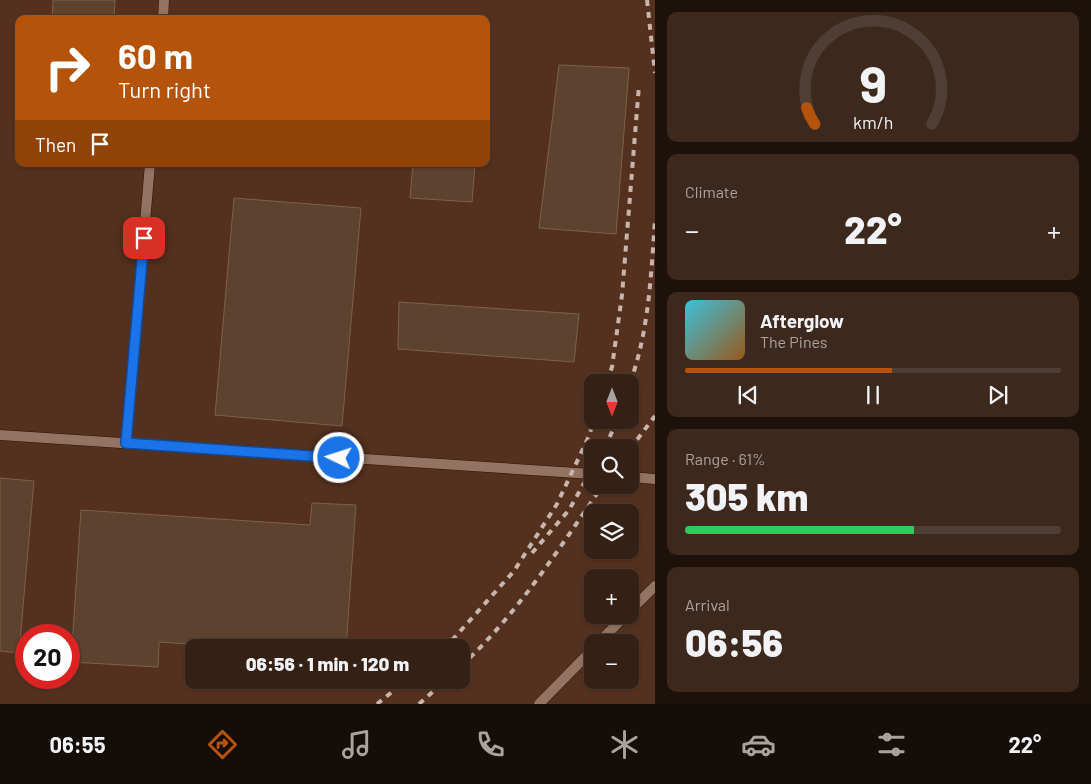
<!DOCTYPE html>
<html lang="en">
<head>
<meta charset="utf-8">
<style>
	:root { --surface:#342014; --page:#3c281d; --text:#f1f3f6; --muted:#a9a3a0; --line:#4e3e34; --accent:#b45309 }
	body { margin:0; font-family:Barlow,sans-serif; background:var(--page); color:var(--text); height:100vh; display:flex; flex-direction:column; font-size:19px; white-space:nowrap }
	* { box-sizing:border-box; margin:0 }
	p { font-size:16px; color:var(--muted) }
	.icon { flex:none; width:28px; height:28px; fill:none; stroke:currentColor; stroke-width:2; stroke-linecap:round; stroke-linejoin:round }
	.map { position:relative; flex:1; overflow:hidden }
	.side { display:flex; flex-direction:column; gap:12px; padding:12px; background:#1d120b; width:436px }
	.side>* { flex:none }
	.banner { position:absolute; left:15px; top:15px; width:475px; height:152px; border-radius:10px; box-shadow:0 1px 4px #0004,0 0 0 1px var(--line); background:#b45309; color:#fff; overflow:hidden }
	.needle { width:32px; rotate:180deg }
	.buttons { position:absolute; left:584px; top:374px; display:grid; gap:10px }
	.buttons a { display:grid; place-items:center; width:55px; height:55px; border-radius:10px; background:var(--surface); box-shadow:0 1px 4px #0004,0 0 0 1px var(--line); font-size:25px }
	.speed { position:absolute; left:15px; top:624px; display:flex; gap:10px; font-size:25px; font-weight:700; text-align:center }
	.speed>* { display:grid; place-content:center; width:65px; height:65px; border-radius:50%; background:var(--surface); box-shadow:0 1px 4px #0004,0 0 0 1px var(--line); line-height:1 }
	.speed .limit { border:8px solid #d22; background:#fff; color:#111 }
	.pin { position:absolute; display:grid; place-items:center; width:42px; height:42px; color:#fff; margin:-21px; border-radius:10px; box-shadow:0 2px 8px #0006 }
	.me { position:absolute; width:55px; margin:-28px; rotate:274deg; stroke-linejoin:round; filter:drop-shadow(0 0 4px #0008) }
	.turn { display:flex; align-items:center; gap:18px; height:105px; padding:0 20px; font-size:22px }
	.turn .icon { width:65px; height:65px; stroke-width:2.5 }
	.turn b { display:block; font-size:35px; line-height:42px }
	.then { display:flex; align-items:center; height:48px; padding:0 20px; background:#0003; gap:10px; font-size:19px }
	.big { font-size:38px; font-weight:800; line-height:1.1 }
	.side .widget { flex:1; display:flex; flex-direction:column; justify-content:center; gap:8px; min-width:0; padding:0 18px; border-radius:10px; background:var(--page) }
	.side .dial { align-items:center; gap:0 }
	.dial svg { height:130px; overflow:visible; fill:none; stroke:var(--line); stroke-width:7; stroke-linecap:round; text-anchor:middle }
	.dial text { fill:var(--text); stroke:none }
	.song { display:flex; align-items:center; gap:15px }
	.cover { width:60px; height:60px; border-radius:8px; background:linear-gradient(135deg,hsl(190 70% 55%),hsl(30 70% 35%)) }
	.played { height:5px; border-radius:2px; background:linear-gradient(90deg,var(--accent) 55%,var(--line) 55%) }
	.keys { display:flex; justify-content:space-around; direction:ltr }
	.heat { display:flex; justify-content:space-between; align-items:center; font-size:28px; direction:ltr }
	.charge { height:8px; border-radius:4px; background:linear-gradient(90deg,#34c759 61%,var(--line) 0) }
	.trip { position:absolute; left:185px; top:639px; width:285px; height:50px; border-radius:10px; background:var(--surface); box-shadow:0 1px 4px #0004,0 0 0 1px var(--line); font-weight:800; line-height:50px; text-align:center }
	.menu { display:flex; height:80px; justify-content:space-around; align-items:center; background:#150d08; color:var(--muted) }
	.menu .icon { width:35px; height:35px }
	.menu .selected { color:var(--accent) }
	.menu b { font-size:22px; color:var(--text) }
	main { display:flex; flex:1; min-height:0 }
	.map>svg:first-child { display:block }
	.built { fill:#54311f; fill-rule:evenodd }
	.building { fill:#5d432f; stroke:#7c614b }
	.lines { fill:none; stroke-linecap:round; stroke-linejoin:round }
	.lane-casing { stroke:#2b1104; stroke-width:11 }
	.lane { stroke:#937362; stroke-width:10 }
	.rail { stroke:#c8b6ad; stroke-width:4; stroke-dasharray:6 6; stroke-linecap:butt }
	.route-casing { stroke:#114b97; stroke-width:12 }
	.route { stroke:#1a73e8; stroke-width:9 }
</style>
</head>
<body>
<main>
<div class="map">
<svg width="655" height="704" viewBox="0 0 655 704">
	<rect width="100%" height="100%" fill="#452a1b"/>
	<path class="built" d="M0,0H655V704H0ZM19,19H486V164H19ZM592,382H630V420H592ZM592,448H630V485H592ZM592,512H630V550H592ZM592,578H630V615H592ZM26,635H69V678H26ZM592,642H630V680H592ZM194,648H461V680H194Z"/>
	<g class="building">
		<polygon points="53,0 115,0 114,19 52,19"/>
		<polygon points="559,65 629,68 616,234 539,228"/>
		<polygon points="413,164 475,164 472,202 410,198"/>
		<polygon points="234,198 361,208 342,426 215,415"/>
		<polygon points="399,302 579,314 574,362 398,349"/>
		<polygon points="0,478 34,481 19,653 0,651"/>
		<polygon points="312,503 356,505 346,648 248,648 159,642 158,667 71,662 81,510 310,525"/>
	</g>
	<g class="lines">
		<g class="lane-casing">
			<g id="lane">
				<polyline points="163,19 164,0"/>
				<polyline points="0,435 592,474"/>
				<polyline points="126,443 150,164"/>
				<polyline points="630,477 655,479"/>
				<polyline points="630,611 655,586"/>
				<polyline points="599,642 626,615"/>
				<polyline points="539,704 592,650"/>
			</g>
		</g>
		<use href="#lane" class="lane"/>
		<g class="rail">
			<polyline points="647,0 655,73"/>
			<polyline points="607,382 612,367 622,295 639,85"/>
			<path d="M630,383C649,331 651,275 655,220"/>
			<polyline points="605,448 617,420"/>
			<polyline points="630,449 655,416"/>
			<polyline points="532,553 569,510 592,469"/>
			<polyline points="443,648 455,637 514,571 557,504 589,436 594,420"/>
			<path d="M461,666C517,615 560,547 603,485"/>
			<polyline points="377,704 407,680"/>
			<polyline points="419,704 446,680"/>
		</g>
	</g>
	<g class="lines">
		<g class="route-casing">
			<polyline id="route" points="144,238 126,443 339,458"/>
		</g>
		<use href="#route" class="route"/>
	</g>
</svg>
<div class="buttons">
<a><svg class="needle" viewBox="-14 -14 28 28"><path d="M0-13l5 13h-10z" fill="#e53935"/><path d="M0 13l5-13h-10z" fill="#a9a3a0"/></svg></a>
<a><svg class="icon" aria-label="search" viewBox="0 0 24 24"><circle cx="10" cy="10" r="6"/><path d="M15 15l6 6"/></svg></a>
<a><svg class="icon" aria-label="layers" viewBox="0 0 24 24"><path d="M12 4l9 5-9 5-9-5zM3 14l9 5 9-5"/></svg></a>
<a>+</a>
<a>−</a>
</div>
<div class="speed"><div class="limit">20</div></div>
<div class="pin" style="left:144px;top:238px;background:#d93025"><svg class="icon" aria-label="arrive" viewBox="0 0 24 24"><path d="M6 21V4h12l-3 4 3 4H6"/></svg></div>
<svg class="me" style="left:339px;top:458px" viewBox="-20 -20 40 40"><circle r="17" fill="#1a73e8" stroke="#fff" stroke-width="3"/><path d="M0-11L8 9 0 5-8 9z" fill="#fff"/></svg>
<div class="trip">06:56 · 1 min · 120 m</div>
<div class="banner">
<div class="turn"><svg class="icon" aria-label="right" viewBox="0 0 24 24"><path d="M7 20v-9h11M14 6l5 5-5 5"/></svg><div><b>60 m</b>Turn right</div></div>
<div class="then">Then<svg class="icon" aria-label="arrive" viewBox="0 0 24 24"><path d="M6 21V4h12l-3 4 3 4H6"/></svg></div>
</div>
</div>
<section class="side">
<div class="widget dial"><svg viewBox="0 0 100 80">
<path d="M14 69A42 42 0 1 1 86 69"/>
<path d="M14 69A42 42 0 0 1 9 59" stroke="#b45309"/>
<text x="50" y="56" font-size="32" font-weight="700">9</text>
<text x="50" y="72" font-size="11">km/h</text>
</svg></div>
<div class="widget"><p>Climate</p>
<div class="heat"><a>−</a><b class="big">22°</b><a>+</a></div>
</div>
<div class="widget">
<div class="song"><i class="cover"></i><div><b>Afterglow</b><p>The Pines</p></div></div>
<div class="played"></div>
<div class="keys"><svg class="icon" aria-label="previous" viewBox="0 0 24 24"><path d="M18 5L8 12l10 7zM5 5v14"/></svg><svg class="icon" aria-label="pause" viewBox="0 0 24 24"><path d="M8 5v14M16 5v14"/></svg><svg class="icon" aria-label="next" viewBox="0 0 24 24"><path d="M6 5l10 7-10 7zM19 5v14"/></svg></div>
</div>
<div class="widget"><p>Range · 61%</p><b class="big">305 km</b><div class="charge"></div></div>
<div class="widget"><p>Arrival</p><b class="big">06:56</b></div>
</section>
</main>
<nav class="menu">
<b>06:55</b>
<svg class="icon selected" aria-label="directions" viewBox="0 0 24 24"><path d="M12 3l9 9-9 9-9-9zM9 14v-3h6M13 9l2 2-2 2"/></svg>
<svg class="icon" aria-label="music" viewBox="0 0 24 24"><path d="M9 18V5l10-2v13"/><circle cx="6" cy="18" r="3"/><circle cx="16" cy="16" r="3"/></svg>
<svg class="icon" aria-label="phone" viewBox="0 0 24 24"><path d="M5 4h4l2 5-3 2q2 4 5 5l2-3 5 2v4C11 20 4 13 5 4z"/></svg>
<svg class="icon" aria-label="climate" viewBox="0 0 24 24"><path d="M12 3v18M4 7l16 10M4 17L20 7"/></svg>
<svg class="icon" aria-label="car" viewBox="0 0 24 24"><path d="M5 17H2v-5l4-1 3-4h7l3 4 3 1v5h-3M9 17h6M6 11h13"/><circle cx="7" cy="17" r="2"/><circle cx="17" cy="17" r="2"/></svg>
<svg class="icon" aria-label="filters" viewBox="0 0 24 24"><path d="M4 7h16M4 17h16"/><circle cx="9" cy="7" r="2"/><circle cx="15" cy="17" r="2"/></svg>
<b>22°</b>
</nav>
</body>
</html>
